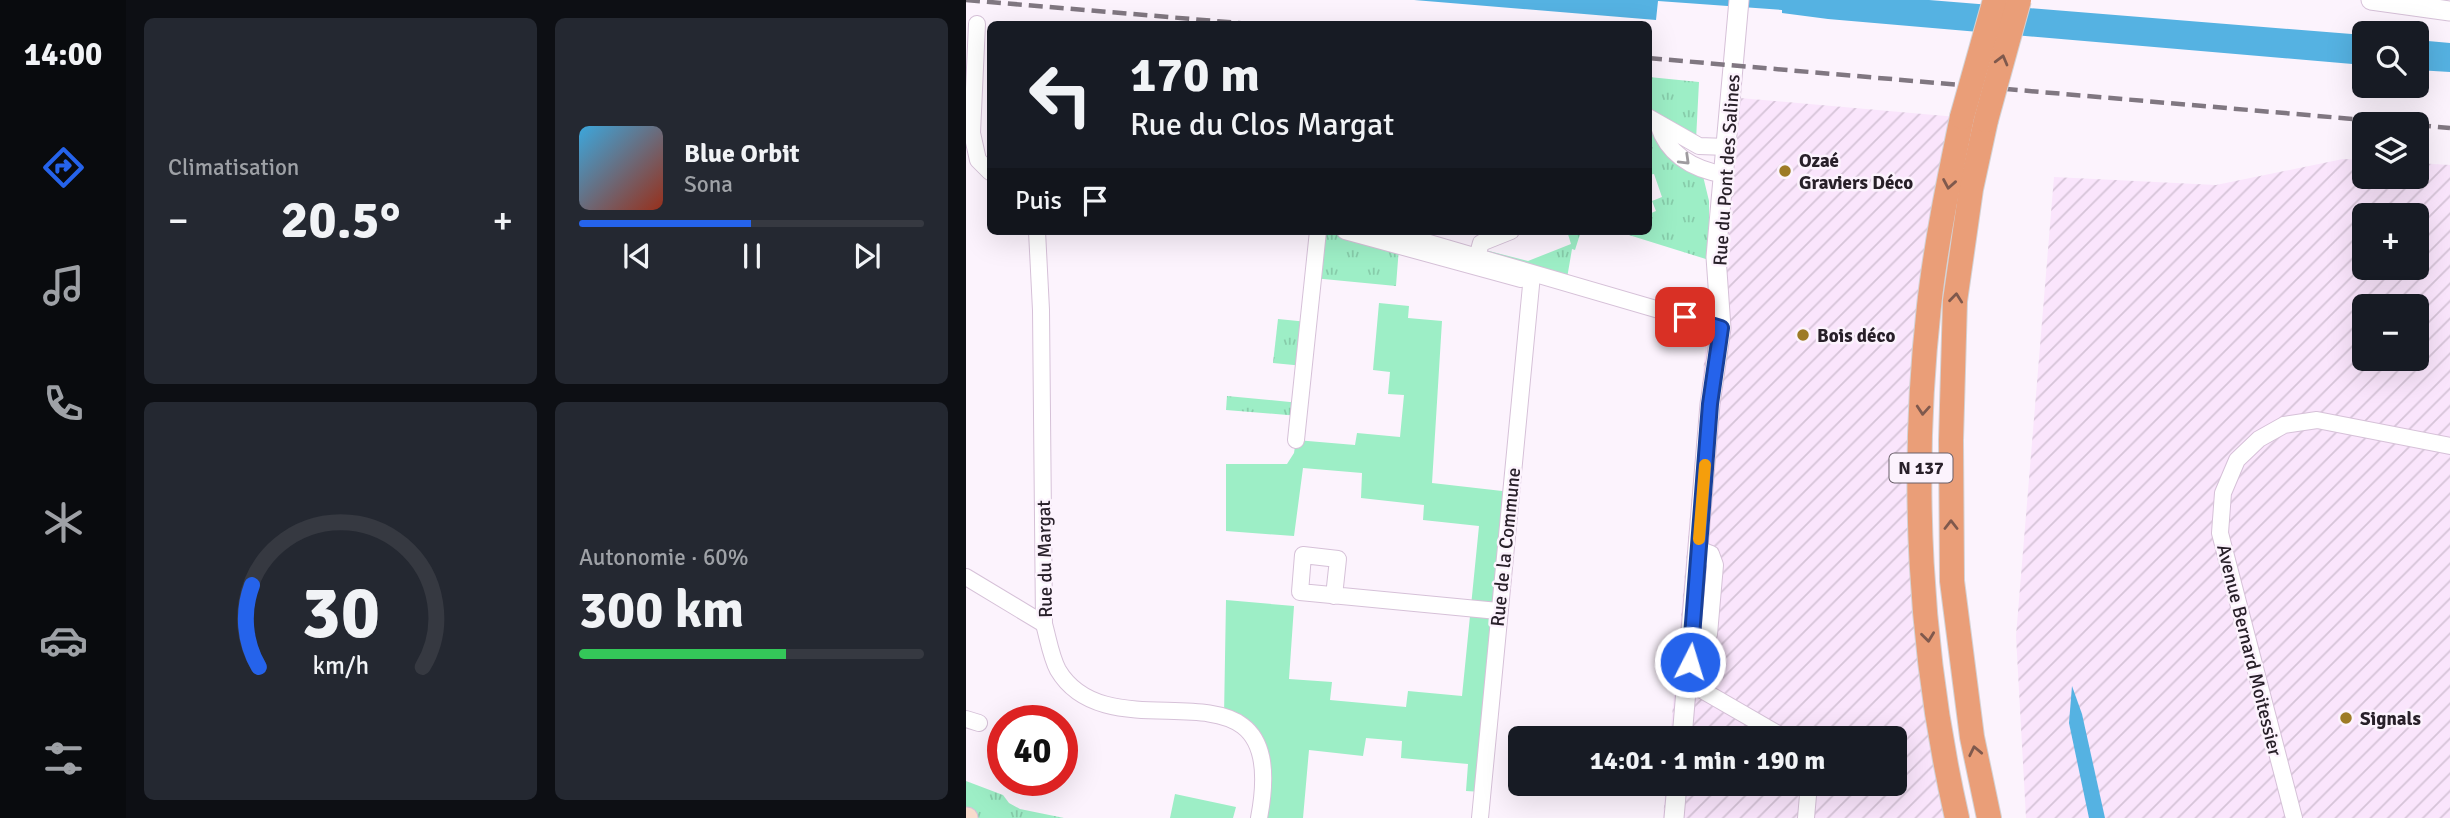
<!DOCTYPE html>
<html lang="fr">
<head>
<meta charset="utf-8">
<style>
	:root { --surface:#171b24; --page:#242831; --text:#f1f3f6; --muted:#9ea1a6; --line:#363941; --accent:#2563eb }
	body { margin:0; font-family:Signika,sans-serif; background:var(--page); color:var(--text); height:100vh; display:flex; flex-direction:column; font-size:26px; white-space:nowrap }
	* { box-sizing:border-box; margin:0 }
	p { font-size:23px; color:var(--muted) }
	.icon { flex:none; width:38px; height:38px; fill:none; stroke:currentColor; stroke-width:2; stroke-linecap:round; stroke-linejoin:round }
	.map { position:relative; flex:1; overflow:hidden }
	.sheet { display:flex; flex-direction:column; gap:18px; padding:18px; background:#0d0f14; width:840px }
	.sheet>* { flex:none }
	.guide { position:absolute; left:21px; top:21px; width:665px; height:214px; border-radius:10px; box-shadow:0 7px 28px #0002; background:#171b24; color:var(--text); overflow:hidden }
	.controls { position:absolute; left:1386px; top:21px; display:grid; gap:14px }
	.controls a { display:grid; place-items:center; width:77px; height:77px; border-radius:10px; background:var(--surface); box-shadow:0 7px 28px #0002; font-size:35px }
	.speed { position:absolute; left:21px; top:705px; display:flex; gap:14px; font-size:35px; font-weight:700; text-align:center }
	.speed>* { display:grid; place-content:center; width:91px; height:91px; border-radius:50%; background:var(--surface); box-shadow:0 7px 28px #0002; line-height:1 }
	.speed .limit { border:10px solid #d22; background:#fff; color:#111 }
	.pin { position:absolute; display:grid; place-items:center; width:60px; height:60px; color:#fff; margin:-30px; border-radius:14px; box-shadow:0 4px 10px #0006 }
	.me { position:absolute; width:77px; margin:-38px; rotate:5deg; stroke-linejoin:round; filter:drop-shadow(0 0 5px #0008) }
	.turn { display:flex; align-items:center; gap:24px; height:147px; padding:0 28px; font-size:32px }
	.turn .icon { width:91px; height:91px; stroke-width:2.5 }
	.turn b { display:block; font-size:49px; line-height:60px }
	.then { display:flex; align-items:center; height:66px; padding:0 28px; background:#0003; gap:14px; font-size:26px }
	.big { font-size:52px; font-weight:700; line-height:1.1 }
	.sheet .widget { flex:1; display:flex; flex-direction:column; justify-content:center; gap:10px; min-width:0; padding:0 24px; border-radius:10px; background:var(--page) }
	.sheet .dial { align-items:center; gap:0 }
	.dial svg { height:182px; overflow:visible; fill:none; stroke:var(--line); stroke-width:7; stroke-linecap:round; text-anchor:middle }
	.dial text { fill:var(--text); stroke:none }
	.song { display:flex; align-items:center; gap:21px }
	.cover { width:84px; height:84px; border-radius:10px; background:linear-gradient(135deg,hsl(200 70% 55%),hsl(10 70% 35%)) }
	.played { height:7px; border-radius:4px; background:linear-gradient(90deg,var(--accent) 50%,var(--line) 50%) }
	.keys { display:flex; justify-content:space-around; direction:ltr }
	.heat { display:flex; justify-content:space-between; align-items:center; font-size:38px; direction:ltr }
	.charge { height:10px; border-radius:5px; background:linear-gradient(90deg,#34c759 60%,var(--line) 0) }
	.sheet .tiles { flex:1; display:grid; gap:18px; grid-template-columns:repeat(2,1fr) }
	.trip { position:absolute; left:542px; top:726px; width:399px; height:70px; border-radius:10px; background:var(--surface); box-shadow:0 7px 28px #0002; font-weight:700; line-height:70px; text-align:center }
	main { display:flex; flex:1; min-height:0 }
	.tabs { display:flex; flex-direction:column; width:126px; justify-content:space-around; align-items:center; background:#090b0e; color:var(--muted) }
	.tabs .icon { width:49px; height:49px }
	.tabs .selected { color:var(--accent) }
	.tabs b { font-size:32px; color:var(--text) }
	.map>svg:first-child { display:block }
	.industrial { fill:url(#industrial-furrows); fill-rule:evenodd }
	.grass { fill:url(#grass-tufts) }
	.park { fill:#9deec6 }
	.water { fill:#55b2e2 }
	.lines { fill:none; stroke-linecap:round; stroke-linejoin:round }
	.minor-casing { stroke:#d6c1d8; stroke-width:18 }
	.tertiary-casing { stroke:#d6c1d8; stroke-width:21 }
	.secondary-casing { stroke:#d6c1d8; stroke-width:23 }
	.trunk-casing { stroke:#d4d2d4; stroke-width:26 }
	.minor { stroke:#fff; stroke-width:16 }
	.tertiary { stroke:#fff; stroke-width:19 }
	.secondary { stroke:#f7dbcc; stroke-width:21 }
	.trunk { stroke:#ea9e78; stroke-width:24 }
	.rail { stroke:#807781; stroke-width:4.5; stroke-dasharray:14 7; stroke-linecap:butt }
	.trunk-bridge-casing { stroke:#d4d2d4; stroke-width:26; stroke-linecap:butt }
	.trunk-bridge { stroke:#ea9e78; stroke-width:24 }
	.oneway { stroke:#7f594d }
	.oneway2 { stroke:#9e9b9f }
	.route-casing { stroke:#184099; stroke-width:18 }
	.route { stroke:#2563eb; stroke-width:12 }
	.slow { stroke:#f59e0b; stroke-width:12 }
	.poi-dot { fill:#9d7b26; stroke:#fcf3fd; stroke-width:2.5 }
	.labels { text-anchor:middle; stroke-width:5; stroke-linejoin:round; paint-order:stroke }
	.shield { fill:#fcf3fd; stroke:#685f69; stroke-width:2 }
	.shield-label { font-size:18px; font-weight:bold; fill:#282029 }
	.poi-label { font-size:19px; font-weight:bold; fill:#282029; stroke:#fcf3fd; text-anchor:start }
	.street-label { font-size:19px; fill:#282029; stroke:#fcf3fd }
</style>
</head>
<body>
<main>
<nav class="tabs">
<b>14:00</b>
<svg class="icon selected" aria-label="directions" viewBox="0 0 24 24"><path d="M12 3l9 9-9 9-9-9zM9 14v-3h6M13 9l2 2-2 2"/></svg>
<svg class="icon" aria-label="music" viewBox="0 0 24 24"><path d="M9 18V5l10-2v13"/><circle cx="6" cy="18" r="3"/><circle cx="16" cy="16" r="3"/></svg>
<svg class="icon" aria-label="phone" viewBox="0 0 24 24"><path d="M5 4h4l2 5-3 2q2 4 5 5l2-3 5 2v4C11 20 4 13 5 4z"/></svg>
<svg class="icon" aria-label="climate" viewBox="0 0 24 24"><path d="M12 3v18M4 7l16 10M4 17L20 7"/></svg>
<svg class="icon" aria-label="car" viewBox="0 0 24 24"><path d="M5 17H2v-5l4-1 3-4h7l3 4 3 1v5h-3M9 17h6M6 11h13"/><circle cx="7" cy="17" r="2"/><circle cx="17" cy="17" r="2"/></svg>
<svg class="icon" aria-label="filters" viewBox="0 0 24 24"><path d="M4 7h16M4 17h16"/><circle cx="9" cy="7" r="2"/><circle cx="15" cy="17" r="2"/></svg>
</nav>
<section class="sheet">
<div class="tiles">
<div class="widget"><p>Climatisation</p>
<div class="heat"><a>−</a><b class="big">20.5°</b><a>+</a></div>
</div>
<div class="widget">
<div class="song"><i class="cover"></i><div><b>Blue Orbit</b><p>Sona</p></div></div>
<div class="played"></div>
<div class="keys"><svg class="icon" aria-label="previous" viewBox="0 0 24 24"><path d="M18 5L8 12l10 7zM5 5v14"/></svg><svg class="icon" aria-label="pause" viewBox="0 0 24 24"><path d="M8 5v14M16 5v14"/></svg><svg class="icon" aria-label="next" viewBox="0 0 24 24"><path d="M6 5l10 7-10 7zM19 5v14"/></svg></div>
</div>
<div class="widget dial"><svg viewBox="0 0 100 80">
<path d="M14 69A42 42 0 1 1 86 69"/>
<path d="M14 69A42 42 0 0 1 11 33" stroke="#2563eb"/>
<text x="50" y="56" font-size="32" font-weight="700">30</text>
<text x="50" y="72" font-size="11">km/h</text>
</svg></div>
<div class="widget"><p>Autonomie · 60%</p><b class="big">300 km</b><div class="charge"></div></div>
</div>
</section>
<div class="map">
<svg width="1484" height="818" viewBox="0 0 1484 818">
	<defs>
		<pattern id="industrial-furrows" width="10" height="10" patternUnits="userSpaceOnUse" patternTransform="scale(1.75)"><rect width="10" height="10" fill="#fae5fc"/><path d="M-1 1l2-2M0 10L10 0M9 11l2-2" fill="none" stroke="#d6c4d8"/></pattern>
		<pattern id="grass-tufts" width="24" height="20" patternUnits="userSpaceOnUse" patternTransform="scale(1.75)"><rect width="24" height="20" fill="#9deec6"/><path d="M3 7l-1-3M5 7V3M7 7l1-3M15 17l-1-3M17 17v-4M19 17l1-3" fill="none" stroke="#87ccaa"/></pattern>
	</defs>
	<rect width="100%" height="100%" fill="#fcf3fd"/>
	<g class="industrial">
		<polygon points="762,97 991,117 949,377 981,818 697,818 700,784 929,784 929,738 704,738"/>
		<path d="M1377,159L1398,160V177H1451V163L1484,165V818H1060L1050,636L1088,177L1250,185ZM1398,215H1451V268H1398ZM1398,306H1451V359H1398Z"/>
	</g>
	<g class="grass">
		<polygon points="683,77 733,82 730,140 693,124 737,176 743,201 743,260 650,231 682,231 683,214 690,211 686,201 696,197 688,174 683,175"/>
		<polygon points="352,231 435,231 437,235 519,250 562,261 605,244 601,231 615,231 609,250 606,249 600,284 433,247 430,286 347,278"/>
		<polygon points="312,319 342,322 338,366 307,363"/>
		<polygon points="261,396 334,403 333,416 260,410"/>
		<polygon points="0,781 37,795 43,803 54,809 98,818 0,818"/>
	</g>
	<g class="park">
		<polygon points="413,303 443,306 442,318 476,321 466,483 545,492 517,792 500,791 502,764 435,758 436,741 400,738 397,756 343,750 337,818 293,818 294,746 258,716 260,600 328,606 323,679 366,682 364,700 440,707 442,691 496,696 513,526 457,520 458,505 395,498 396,473 337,468 328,536 260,531 260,464 321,464 328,453 330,440 389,445 391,433 434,437 438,395 422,394 424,372 407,370"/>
		<polygon points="209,794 270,807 267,818 204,818"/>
	</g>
	<g class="water">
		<polygon points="448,0 963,0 1398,35 1398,65 862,19 816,13 816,10 692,1 690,20"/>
		<polygon points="1451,40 1484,43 1484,72 1451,70"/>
		<polygon points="1106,686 1116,714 1139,818 1123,818 1103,723"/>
	</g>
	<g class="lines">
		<g class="minor-casing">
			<g id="minor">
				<polyline points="11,24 6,133 12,160 24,172"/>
				<polyline points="682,117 733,146 761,147"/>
				<path d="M692,124C702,156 729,170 760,175"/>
				<path d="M71,231L75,310L78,624C82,638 85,657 92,670C147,763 327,639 293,818"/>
				<polyline points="379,231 555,279 563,274"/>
				<polyline points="422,231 755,328"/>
				<polyline points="509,264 515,243 545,231"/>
				<polyline points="330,440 352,231"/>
				<polyline points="0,577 78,624"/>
				<polyline points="368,596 372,559 337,555 334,592 532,611"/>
				<polyline points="726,642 741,638 743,634 749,565 745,554 732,549"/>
				<polyline points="722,682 819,738"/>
				<polyline points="0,719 13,723"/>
				<polyline points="514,818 566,275"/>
				<polyline points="840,818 843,784"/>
				<polyline points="1328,818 1254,533 1257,493 1271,460 1293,439 1318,425 1351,420 1484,446"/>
			</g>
		</g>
		<g class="tertiary-casing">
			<g id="tertiary">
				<polyline points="1405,0 1484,11"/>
				<polyline points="716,738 744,404 755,328 750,257 773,0"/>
				<polyline points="708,818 711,784"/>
			</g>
		</g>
		<g class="secondary-casing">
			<polyline id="secondary" points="0,818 1,818"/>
		</g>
		<g class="trunk-casing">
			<g id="trunk">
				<polyline points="1020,120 1005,189 989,301 985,440 986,581 1006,737 1023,818"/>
				<path d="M991,818C953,651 944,476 963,306C970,243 983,180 996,117"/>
			</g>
		</g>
		<use href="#minor" class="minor"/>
		<use href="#tertiary" class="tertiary"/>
		<use href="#secondary" class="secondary"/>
		<use href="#trunk" class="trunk"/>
		<g class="rail">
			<polyline points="0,0 285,24"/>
			<polyline points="682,58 1445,124"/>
			<polyline points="1451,125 1484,128"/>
		</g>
		<g class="trunk-bridge-casing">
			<g id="trunk-bridge">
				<polyline points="996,117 1029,0"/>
				<polyline points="1020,120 1053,0"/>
			</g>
		</g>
		<use href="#trunk-bridge" class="trunk-bridge"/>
	</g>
	<defs><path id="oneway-chevron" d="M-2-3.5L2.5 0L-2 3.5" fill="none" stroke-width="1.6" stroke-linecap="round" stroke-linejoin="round" transform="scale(1.75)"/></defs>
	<g class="oneway">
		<use href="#oneway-chevron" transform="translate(1036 60) rotate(-75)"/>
		<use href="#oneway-chevron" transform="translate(983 184) rotate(100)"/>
		<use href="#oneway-chevron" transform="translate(990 298) rotate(-84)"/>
		<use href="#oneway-chevron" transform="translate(957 410) rotate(94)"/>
		<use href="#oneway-chevron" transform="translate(985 525) rotate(-90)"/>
		<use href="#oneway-chevron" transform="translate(962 637) rotate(83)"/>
		<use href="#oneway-chevron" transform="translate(1009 751) rotate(-102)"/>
	</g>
	<use class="oneway2" href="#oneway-chevron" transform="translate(719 160) rotate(44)"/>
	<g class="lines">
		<g class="route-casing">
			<polyline id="route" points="719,317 755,328 744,404 724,662"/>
		</g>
		<use href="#route" class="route"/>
		<polyline class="slow" points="733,539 739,465"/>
	</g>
	<g class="poi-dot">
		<circle cx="819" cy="171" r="7"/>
		<circle cx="837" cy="335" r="7"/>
		<circle cx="1380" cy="718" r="7"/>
	</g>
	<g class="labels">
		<rect class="shield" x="923.5" y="453.5" width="63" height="29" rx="5"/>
		<g class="shield-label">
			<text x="955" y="474">N 137</text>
		</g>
		<g class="poi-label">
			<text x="833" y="167">Ozaé<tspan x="833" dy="22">Graviers Déco</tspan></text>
			<text x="851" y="342">Bois déco</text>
			<text x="1394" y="725">Signals</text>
		</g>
		<g class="street-label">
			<text transform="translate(760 170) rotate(-86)" y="7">Rue du Pont des Salines</text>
			<text transform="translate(539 547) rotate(-84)" y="7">Rue de la Commune</text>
			<text transform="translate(78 559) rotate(-91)" y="7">Rue du Margat</text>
			<text transform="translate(1284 650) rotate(76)" y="7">Avenue Bernard Moitessier</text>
		</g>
	</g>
</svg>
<div class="controls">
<a><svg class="icon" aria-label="search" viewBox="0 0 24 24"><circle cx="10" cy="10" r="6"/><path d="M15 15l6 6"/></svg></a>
<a><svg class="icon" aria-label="layers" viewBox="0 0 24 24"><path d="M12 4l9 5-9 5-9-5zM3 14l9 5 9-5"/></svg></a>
<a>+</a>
<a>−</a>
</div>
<div class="speed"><div class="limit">40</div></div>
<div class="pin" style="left:719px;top:317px;background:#d93025"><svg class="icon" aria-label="arrive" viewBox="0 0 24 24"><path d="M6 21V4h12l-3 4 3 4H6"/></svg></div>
<svg class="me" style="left:724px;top:662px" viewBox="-20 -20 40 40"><circle r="17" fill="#2563eb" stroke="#fff" stroke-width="3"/><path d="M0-11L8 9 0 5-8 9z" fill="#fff"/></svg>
<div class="trip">14:01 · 1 min · 190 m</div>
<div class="guide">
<div class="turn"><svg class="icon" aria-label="left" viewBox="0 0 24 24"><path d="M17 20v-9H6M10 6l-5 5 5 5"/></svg><div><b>170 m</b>Rue du Clos Margat</div></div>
<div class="then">Puis<svg class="icon" aria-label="arrive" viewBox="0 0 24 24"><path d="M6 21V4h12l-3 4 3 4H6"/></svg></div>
</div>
</div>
</main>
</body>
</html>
